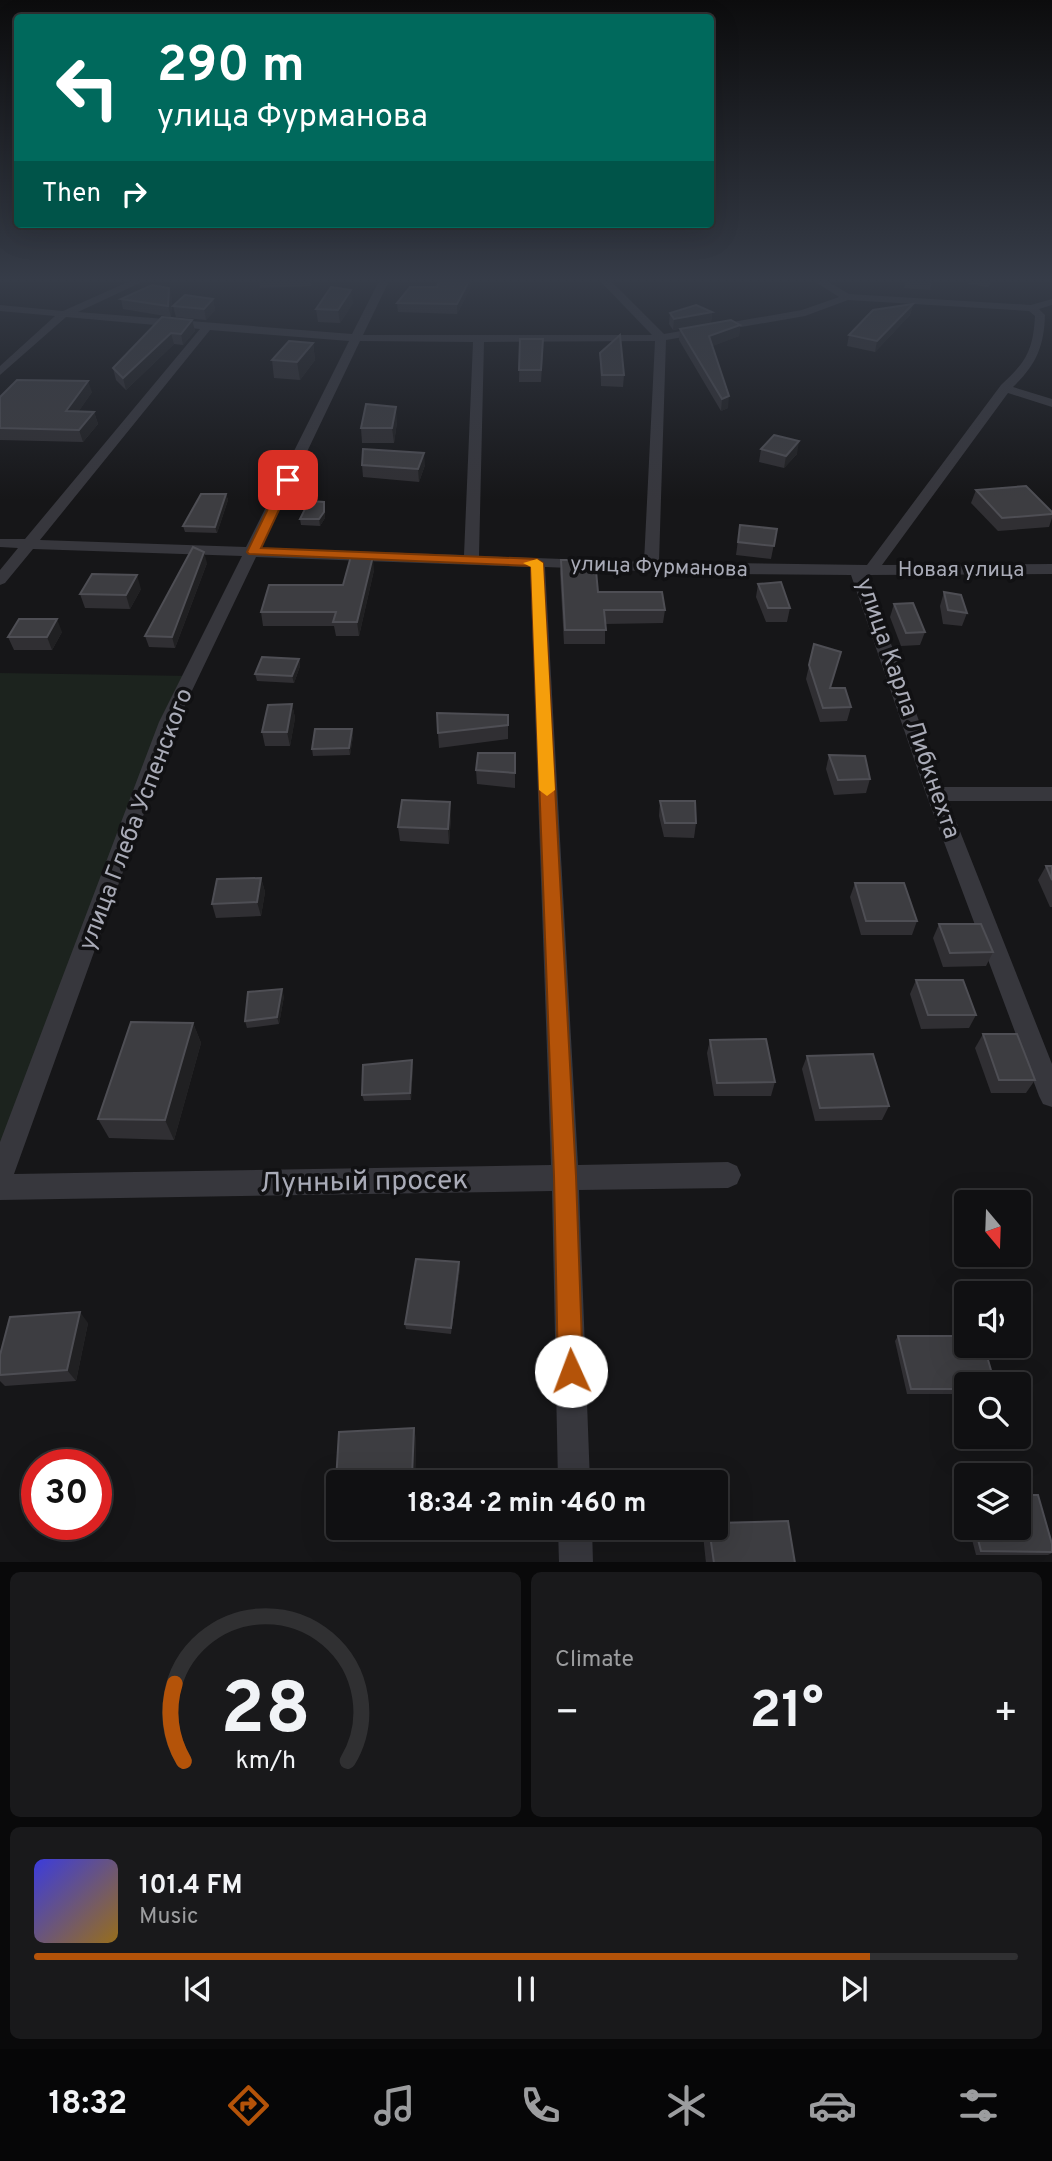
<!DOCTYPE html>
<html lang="en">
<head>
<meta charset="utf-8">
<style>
	:root { --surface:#101012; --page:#19191b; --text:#f1f3f6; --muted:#9c9d9f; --line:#303032; --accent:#b45309 }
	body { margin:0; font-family:Overpass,sans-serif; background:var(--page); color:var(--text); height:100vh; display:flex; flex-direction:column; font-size:26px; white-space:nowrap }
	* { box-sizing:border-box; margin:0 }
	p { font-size:23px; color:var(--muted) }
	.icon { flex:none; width:38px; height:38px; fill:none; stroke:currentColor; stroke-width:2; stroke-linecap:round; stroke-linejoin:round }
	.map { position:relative; height:1562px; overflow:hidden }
	.drawer { display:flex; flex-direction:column; gap:10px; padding:10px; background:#09090a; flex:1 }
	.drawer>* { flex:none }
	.guide { position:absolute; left:14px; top:14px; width:700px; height:214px; border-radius:7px; box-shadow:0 7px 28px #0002,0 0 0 2px var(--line); background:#00695c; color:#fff; overflow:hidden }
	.needle { width:46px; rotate:161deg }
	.fabs { position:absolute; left:954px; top:1190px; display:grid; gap:14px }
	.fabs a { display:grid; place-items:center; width:77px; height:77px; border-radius:7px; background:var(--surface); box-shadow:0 7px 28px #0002,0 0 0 2px var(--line); font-size:35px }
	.speed { position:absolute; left:21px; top:1449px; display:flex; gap:14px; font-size:35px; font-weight:700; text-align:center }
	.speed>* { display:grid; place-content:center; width:91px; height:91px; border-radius:50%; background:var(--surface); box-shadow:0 7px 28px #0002,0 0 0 2px var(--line); line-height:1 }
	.speed .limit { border:10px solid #d22; background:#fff; color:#111 }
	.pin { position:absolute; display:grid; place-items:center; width:60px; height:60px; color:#fff; margin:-30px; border-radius:14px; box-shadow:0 4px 10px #0006 }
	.me { position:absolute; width:77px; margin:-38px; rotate:358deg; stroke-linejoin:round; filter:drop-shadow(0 0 5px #0008) }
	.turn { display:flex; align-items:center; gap:24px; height:147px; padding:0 28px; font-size:32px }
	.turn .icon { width:91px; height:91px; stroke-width:2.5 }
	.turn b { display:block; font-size:49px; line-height:60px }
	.then { display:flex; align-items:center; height:66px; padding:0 28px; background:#0003; gap:14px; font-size:26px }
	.big { font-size:52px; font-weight:700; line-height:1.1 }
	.drawer .card { flex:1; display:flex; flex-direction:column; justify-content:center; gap:10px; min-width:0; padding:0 24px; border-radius:10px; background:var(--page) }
	.drawer .dial { align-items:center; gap:0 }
	.dial svg { height:182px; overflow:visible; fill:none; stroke:var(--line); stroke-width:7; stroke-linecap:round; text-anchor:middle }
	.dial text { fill:var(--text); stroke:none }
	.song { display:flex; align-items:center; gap:21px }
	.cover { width:84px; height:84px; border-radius:10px; background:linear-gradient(135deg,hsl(240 70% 55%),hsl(40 70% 35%)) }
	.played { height:7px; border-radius:4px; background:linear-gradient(90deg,var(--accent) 85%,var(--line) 85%) }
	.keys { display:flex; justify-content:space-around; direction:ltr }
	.heat { display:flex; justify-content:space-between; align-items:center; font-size:38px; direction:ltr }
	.drawer .tiles { flex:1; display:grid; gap:10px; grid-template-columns:1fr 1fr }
	.card:last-child { grid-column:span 2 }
	.trip { position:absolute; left:326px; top:1470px; width:402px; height:70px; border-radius:7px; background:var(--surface); box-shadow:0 7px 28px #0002,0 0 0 2px var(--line); font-weight:700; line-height:70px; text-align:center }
	.dock { display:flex; height:112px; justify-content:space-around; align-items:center; background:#060607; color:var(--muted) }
	.dock .icon { width:49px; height:49px }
	.dock .selected { color:var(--accent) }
	.dock b { font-size:32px; color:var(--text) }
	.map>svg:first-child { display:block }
	.green { fill:#1c231e }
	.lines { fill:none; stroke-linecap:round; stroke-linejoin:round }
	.street { fill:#37373d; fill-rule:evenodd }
	.wall { fill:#302f33 }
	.shaded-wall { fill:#202022 }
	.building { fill:#3d3d41; stroke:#4e4e54; stroke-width:2 }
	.route { fill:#b45309; stroke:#753606; stroke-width:2 }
	.slow { fill:#f59e0b }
	.labels { text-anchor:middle; stroke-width:7; stroke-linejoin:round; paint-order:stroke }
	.far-street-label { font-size:21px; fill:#a9abb7; stroke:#111113 }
	.street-label { font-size:24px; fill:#a9abb7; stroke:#111113 }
	.near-street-label { font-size:28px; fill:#a9abb7; stroke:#111113 }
</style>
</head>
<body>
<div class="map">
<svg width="1052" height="1563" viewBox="0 0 1052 1563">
	<rect width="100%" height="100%" fill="#161618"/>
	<polygon class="green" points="0,673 191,676 0,1176"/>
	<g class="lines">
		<g class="street">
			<path d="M130,281H144L78,312L352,334L379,281H389L363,335H652L600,281H611L664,334L802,310L839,297L814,281H827L849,294L1031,305L1052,299V305L1039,309L1045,315C1044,347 1036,365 1013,387L1052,399V407L1008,393L882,565L1052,564V574L866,575L943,787H1052V801H948L1052,1064V1107L1043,1104L1039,1096L926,794L851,575L715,574L545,567L578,1165L728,1162L737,1166L741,1175L737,1184L728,1188L579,1190L590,1482H558L552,1191L0,1200V1142L159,722L242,556L33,549L5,583L0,585V570L18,548L0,547V539H25L200,329L66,317L0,375V366L55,316L0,311V305L63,311ZM848,300L1029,311L1035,316C1033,351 1026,362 1001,385L867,565L659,562L666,340L805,316ZM210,330L349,341L246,547L40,540ZM360,341L473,342L464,555L261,548ZM655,341L644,562L479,556L484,342ZM256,557L530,567L551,1165L14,1174L177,722Z"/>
			<polygon points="558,1528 592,1528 593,1563 559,1563"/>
		</g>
	</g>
	<g class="wall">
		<polygon points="259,281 312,281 311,286 260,288"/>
		<polygon points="439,281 471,281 471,287 457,314 398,312 397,303 437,287"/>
		<polygon points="906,281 932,281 930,290 904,288"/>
		<polygon points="969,281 992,281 988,287 968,284"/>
		<polygon points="169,288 172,299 171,317 123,309 121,299"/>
		<polygon points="213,299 215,310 206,320 176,317 173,306"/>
		<polygon points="353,303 340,323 318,322 316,309"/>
		<polygon points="913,304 910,315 875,352 847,346 849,335"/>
		<polygon points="712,312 711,323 673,330 669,324 670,313"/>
		<polygon points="192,320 195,331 183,345 174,344 126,390 116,380 113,368"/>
		<polygon points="740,325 739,336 712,346 728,408 721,411 679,340 680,329"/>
		<polygon points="520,339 543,351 541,382 519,382"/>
		<polygon points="313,343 315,360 300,380 274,378 272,360"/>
		<polygon points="600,353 624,375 623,387 601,386"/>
		<polygon points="92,392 78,412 94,412 98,424 83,442 0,440 0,397"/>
		<polygon points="397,422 394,443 362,443 361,428"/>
		<polygon points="761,449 797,454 784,468 759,462"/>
		<polygon points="362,465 425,465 419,482 363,477"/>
		<polygon points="976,490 1052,512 1052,518 1049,527 998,531 971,503"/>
		<polygon points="226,494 228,500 217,533 185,532 183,526"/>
		<polygon points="325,508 325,518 320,526 301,525 300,519"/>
		<polygon points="740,525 777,529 771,559 736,555"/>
		<polygon points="561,560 598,592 665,610 663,623 605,624 605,644 564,644 560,573"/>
		<polygon points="207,563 175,648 149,647 145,636"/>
		<polygon points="374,570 359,636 336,636 334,626 263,626 261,612 343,585"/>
		<polygon points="758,584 790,608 787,622 766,622 756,597"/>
		<polygon points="141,589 130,609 85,608 80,594"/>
		<polygon points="944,592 967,613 962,626 943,624 940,606"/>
		<polygon points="894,604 925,632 920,645 901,646 890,617"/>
		<polygon points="62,632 52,650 14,650 8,637"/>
		<polygon points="814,644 841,652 830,688 851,707 847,721 820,722 806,679"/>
		<polygon points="299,659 300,666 294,683 257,681 255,674"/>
		<polygon points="292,704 295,718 290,746 265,746 262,732"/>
		<polygon points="508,715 508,739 439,748 438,733"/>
		<polygon points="352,729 353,736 350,755 313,756 312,749"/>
		<polygon points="515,753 515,788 477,784 476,770"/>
		<polygon points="829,755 870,779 866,793 834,795 826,769"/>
		<polygon points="660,801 696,823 694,838 664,837 659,816"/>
		<polygon points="451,817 449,844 400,841 398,827"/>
		<polygon points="1046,866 1052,866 1052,907 1050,907 1038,880"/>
		<polygon points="261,878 265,892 261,916 216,918 212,904"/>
		<polygon points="855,883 917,921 912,935 861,935 850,897"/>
		<polygon points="939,924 993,952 986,966 943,967 933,938"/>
		<polygon points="916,980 976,1015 969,1028 921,1029 910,994"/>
		<polygon points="284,996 279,1024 247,1028 245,1021"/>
		<polygon points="193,1023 201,1043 174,1140 109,1138 98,1119"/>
		<polygon points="983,1034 1035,1080 1026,1093 991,1093 975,1048"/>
		<polygon points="710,1040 775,1082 771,1096 714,1096 707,1053"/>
		<polygon points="807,1056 889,1106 882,1120 815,1121 802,1069"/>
		<polygon points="413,1066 411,1100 364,1101 362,1095"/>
		<polygon points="460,1268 451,1334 406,1329 405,1324"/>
		<polygon points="88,1323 76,1381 5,1386 0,1381 0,1355"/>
		<polygon points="898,1336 966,1384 966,1394 907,1394 895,1341"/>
		<polygon points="416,1438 415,1482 338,1482 338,1485 336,1481"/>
		<polygon points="966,1495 966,1517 962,1499"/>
		<polygon points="707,1528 716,1528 795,1563 706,1563 703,1535"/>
		<polygon points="969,1528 1018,1528 1052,1544 1052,1553 1048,1555 976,1555"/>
	</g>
	<g class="shaded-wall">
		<polygon points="469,281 471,281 471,287 457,314 457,304"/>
		<polygon points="169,288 172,299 171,317 168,306"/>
		<polygon points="351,290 353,303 340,323 338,310"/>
		<polygon points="213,299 215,310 206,320 204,309"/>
		<polygon points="913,304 910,315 875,352 877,341"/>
		<polygon points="712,312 711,323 673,330 674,319"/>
		<polygon points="192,320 195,331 183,345 181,334"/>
		<polygon points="740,325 739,336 708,348 709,336"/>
		<polygon points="171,333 174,344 126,390 123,378"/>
		<polygon points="313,343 315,360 300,380 297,362"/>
		<polygon points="88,381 92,392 70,424 66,411"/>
		<polygon points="729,396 728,408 721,411 722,399"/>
		<polygon points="396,407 397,422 394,443 392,428"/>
		<polygon points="94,412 98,424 83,442 79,430"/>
		<polygon points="799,441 797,454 784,468 786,456"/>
		<polygon points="424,453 425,465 419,482 418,469"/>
		<polygon points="226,494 228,500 217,533 215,527"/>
		<polygon points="324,502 325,518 320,526 319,519"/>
		<polygon points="204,552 207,563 175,648 172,637"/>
		<polygon points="373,556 374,570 359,636 357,622"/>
		<polygon points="137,575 141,589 130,609 126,595"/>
		<polygon points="57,619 62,632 52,650 47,637"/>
		<polygon points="299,659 300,666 294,683 292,676"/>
		<polygon points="292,704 295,718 290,746 287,732"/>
		<polygon points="352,729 353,736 350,755 349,748"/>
		<polygon points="450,802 451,817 449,844 448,829"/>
		<polygon points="261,878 265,892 261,916 257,902"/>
		<polygon points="282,989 284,996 279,1024 277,1017"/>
		<polygon points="193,1023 201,1043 174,1140 165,1120"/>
		<polygon points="412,1060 413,1066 411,1100 410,1093"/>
		<polygon points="459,1262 460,1268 451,1334 451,1328"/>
		<polygon points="80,1312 88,1323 76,1381 67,1370"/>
		<polygon points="414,1428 416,1438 415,1482 412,1476"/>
	</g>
	<g class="building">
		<polygon points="439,281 469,281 457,304 397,303 410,287 437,287"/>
		<polygon points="152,285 169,288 168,306 121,299"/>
		<polygon points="331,287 351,290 338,310 316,309"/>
		<polygon points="185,295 213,299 204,309 173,306"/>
		<polygon points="913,304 877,341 849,335 873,310"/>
		<polygon points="696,305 712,312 674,319 670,313"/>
		<polygon points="162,317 192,320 181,334 171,333 123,378 113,368"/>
		<polygon points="731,320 740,325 709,336 729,396 722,399 680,329"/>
		<polygon points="620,335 624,375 602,375 600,353"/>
		<polygon points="520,339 543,339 541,370 519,370"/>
		<polygon points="289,341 313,343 297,362 272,360"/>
		<polygon points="17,380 88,381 66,411 94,412 79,430 0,428 0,397"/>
		<polygon points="366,404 396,407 392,428 361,428"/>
		<polygon points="774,435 799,441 786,456 761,449"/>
		<polygon points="363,449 424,453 418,469 362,465"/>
		<polygon points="1026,486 1052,512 1052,514 1002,518 976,490"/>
		<polygon points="201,494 226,494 215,527 183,526"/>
		<polygon points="309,501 324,502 324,512 319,519 300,519"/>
		<polygon points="740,525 777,529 774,546 738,542"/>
		<polygon points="193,547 204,552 172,637 145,636"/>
		<polygon points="351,556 373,556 357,622 333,622 336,612 261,612 269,585 343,585"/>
		<polygon points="561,560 595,560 598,592 662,592 665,610 604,610 606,630 565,630"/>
		<polygon points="92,574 137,575 126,595 80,594"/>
		<polygon points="781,582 790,608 768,608 758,584"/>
		<polygon points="944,592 961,595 967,613 948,610"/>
		<polygon points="913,603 925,632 906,633 894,604"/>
		<polygon points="19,619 57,619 47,637 8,637"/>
		<polygon points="814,644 841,652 830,688 845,688 851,707 823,708 809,665"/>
		<polygon points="262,657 299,659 292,676 255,674"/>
		<polygon points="292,704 287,732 262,732 268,705"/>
		<polygon points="437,713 508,715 508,725 438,733"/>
		<polygon points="315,729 352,729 349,748 312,749"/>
		<polygon points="478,753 515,753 515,773 476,770"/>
		<polygon points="829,755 865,756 870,779 838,780"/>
		<polygon points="402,800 450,802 448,829 398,827"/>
		<polygon points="660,801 695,801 696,823 665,823"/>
		<polygon points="1046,866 1052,866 1052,880"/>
		<polygon points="261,878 257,902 212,904 217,879"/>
		<polygon points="855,883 904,883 917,921 866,921"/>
		<polygon points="939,924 981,924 993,952 950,953"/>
		<polygon points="916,980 963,980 976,1015 928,1015"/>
		<polygon points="282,989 277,1017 245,1021 248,992"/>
		<polygon points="131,1022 193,1023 165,1120 98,1119"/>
		<polygon points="983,1034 1017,1034 1035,1080 999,1080"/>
		<polygon points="766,1039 775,1082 717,1083 710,1040"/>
		<polygon points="873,1054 889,1106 820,1108 807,1056"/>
		<polygon points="412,1060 410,1093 362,1095 363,1065"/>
		<polygon points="416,1259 459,1262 451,1328 405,1324"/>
		<polygon points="80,1312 67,1370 0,1375 0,1355 10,1317"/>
		<polygon points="898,1336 966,1336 966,1346 984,1346 995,1384 966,1384 966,1389 911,1389"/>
		<polygon points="414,1428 412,1476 336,1481 339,1432"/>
		<polygon points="1018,1495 1038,1495 1052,1544 1052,1552 981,1551 975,1528 1018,1528"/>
		<polygon points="788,1521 795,1563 714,1563 709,1528 716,1528 716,1523"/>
	</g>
	<linearGradient id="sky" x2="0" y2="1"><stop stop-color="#0c0c0d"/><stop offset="0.56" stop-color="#363c48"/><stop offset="1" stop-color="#363c48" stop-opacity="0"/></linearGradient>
	<rect width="1052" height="500" fill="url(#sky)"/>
	<polygon class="route" points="288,477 293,480 261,548 537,559 543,563 576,1176 583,1371 580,1380 571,1383 562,1380 558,1371 554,1176 531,566 249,554 247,552 282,480"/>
	<polygon class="slow" points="537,559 543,563 555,790 547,796 539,790 531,567 523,563"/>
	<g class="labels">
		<g class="far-street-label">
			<text transform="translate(659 566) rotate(2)" y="7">улица Фурманова</text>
			<text x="961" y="576">Новая улица</text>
		</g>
		<g class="street-label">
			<text transform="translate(909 708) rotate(71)" y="8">улица Карла Либкнехта</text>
			<text transform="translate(135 819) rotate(-69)" y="8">улица Глеба Успенского</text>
		</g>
		<g class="near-street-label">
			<text transform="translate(364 1180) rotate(-1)" y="10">Лунный просек</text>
		</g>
	</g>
</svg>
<div class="fabs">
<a><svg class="needle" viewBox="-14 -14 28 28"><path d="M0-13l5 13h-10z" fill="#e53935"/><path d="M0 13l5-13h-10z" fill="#9c9d9f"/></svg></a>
<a><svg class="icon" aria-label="sound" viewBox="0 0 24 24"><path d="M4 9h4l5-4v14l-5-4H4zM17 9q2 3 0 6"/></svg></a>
<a><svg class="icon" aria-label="search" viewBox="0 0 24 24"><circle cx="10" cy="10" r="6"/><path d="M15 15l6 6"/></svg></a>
<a><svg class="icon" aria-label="layers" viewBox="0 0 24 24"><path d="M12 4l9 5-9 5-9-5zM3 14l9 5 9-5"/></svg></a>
</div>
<div class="speed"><div class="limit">30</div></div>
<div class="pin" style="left:288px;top:480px;background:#d93025"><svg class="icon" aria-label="arrive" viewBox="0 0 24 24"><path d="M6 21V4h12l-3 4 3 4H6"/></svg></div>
<svg class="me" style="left:571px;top:1371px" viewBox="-20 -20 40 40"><circle r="19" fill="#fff"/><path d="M0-13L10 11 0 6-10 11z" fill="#b45309"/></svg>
<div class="trip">18:34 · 2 min · 460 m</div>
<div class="guide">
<div class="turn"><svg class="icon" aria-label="left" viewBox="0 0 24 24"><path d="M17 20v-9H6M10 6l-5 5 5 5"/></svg><div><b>290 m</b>улица Фурманова</div></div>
<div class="then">Then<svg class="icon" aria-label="right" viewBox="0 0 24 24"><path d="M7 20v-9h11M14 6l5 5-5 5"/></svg></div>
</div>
</div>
<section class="drawer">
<div class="tiles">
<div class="card dial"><svg viewBox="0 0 100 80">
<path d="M14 69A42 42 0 1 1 86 69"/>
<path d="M14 69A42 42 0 0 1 10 35" stroke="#b45309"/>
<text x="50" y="56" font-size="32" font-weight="700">28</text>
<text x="50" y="72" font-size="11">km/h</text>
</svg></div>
<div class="card"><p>Climate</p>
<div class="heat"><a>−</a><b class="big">21°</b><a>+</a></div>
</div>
<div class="card">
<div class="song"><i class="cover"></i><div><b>101.4 FM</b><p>Music</p></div></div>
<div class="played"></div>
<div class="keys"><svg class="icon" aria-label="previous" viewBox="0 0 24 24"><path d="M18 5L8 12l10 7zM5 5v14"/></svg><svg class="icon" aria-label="pause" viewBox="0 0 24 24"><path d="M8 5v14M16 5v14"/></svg><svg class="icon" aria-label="next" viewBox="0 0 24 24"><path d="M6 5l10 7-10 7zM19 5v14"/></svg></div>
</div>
</div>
</section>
<nav class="dock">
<b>18:32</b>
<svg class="icon selected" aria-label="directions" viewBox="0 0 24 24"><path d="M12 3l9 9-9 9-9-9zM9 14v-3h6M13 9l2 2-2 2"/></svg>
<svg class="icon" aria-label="music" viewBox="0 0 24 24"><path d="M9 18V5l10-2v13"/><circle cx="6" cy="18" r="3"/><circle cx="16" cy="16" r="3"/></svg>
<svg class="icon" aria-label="phone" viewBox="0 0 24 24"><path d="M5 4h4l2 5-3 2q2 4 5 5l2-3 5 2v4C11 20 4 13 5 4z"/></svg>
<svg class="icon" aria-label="climate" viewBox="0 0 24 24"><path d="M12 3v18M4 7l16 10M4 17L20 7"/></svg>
<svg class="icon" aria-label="car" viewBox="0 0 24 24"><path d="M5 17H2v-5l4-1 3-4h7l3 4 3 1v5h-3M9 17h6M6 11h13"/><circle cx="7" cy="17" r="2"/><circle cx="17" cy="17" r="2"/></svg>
<svg class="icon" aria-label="filters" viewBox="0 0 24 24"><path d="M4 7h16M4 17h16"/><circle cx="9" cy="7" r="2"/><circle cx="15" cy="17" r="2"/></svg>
</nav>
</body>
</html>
